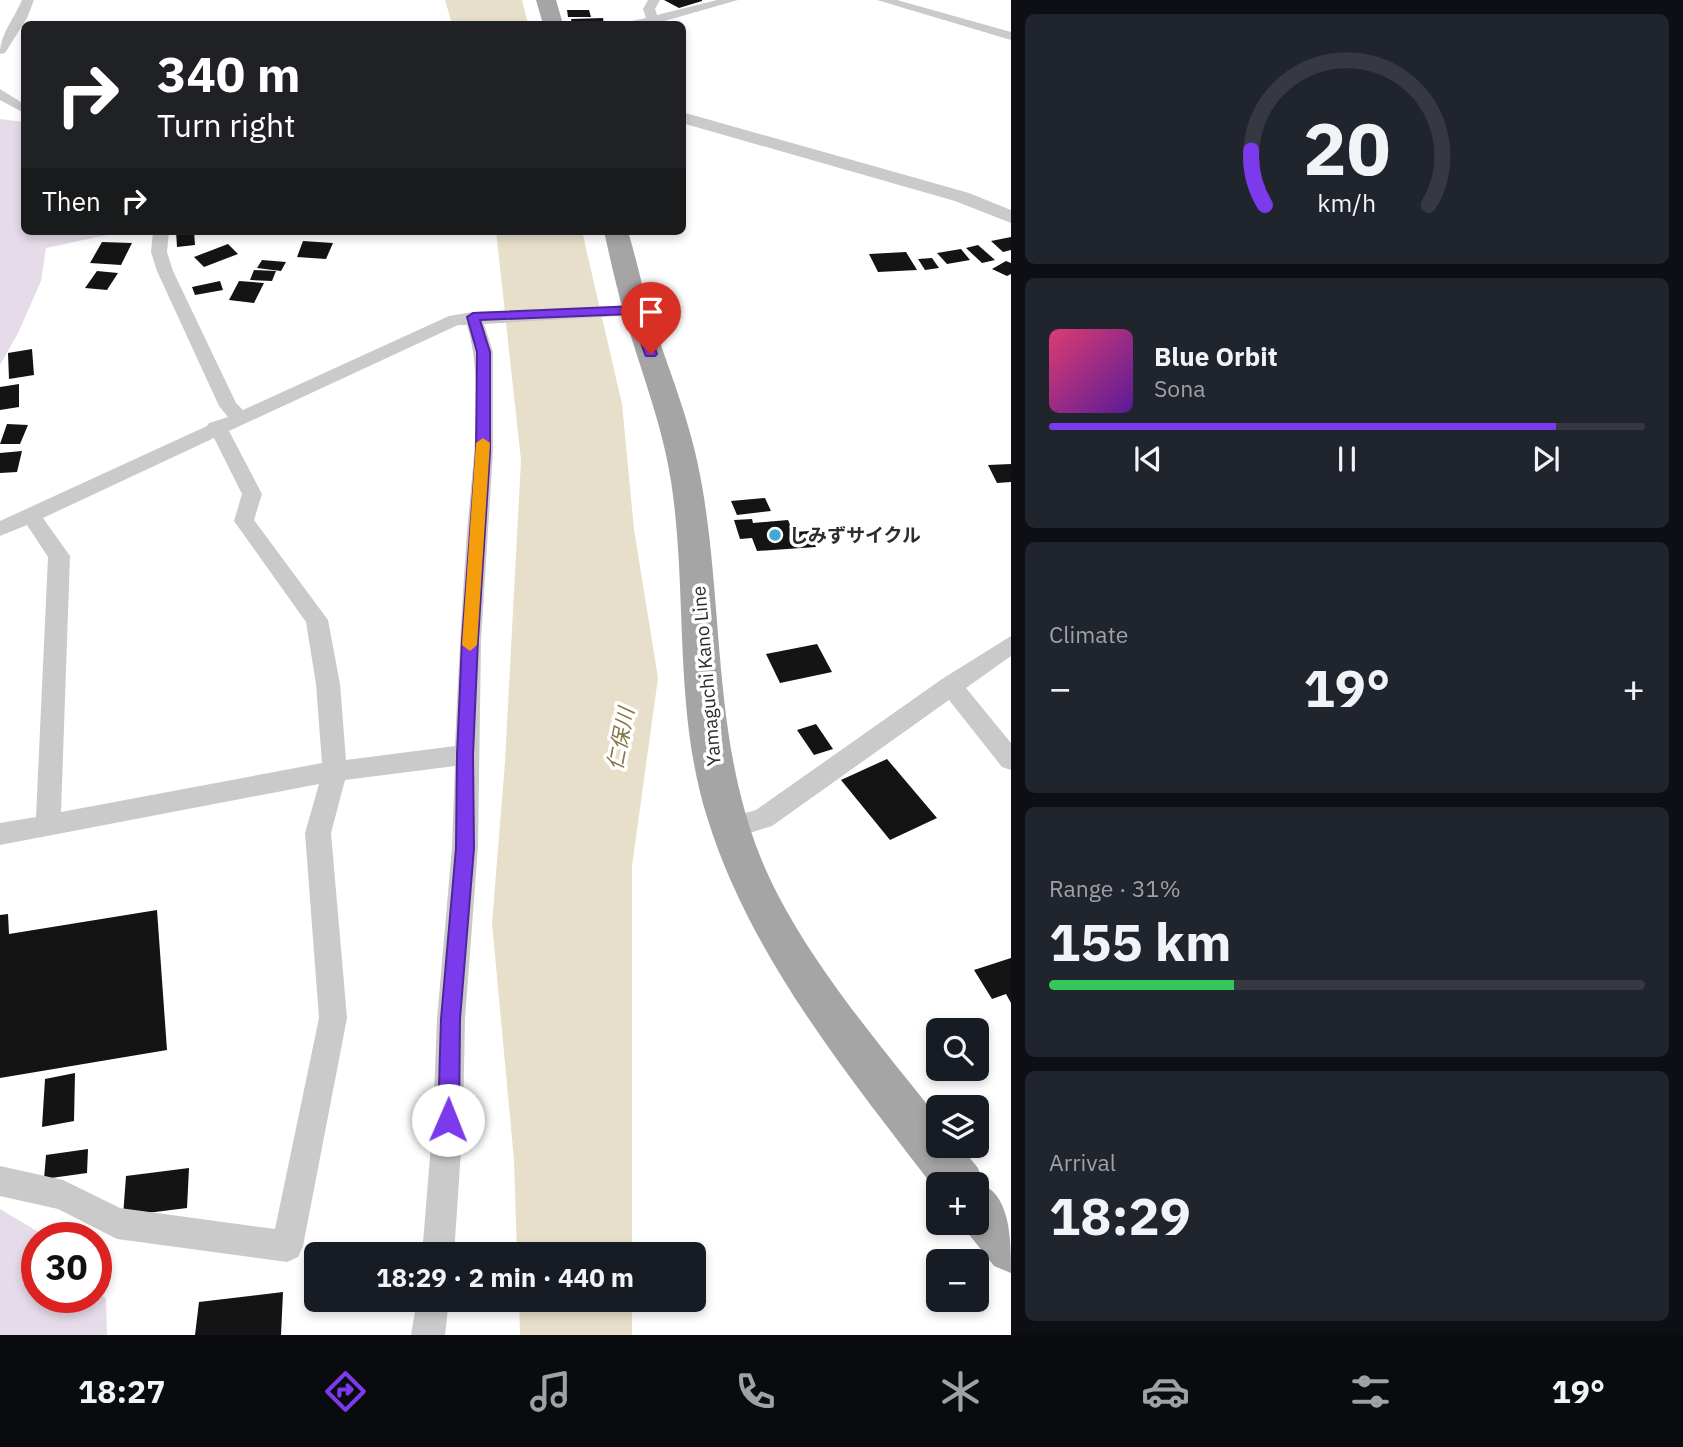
<!DOCTYPE html>
<html lang="en">
<head>
<meta charset="utf-8">
<style>
	:root { --surface:#171b24; --page:#20242c; --text:#f1f3f6; --muted:#9ea1a6; --line:#363941; --accent:#7c3aed }
	body { margin:0; font-family:"IBM Plex Sans","Noto Sans JP",sans-serif; background:var(--page); color:var(--text); height:100vh; display:flex; flex-direction:column; font-size:26px; white-space:nowrap }
	* { box-sizing:border-box; margin:0 }
	p { font-size:23px; color:var(--muted) }
	.icon { flex:none; width:38px; height:38px; fill:none; stroke:currentColor; stroke-width:2; stroke-linecap:round; stroke-linejoin:round }
	.map { position:relative; flex:1; overflow:hidden }
	.sheet { display:flex; flex-direction:column; gap:14px; padding:14px; background:#0d0f14; width:672px }
	.sheet>* { flex:none }
	.guide { position:absolute; left:21px; top:21px; width:665px; height:214px; border-radius:10px; box-shadow:0 4px 10px #0003; background:#202124; color:#fff; overflow:hidden }
	.tools { position:absolute; left:926px; top:1018px; display:grid; gap:14px }
	.tools a { display:grid; place-items:center; width:63px; height:63px; border-radius:10px; background:var(--surface); box-shadow:0 4px 10px #0003; font-size:35px }
	.speed { position:absolute; left:21px; top:1222px; display:flex; gap:14px; font-size:35px; font-weight:700; text-align:center }
	.speed>* { display:grid; place-content:center; width:91px; height:91px; border-radius:50%; background:var(--surface); box-shadow:0 4px 10px #0003; line-height:1 }
	.speed .limit { border:10px solid #d22; background:#fff; color:#111 }
	.pin { position:absolute; display:grid; place-items:center; width:60px; height:60px; color:#fff; margin:-72px -30px; border-radius:50% 50% 50% 0; rotate:-45deg; box-shadow:0 0 7px #0007 }
	.pin .icon { rotate:45deg }
	.me { position:absolute; width:77px; margin:-38px; rotate:1deg; stroke-linejoin:round; filter:drop-shadow(0 0 5px #0008) }
	.turn { display:flex; align-items:center; gap:24px; height:147px; padding:0 21px; font-size:32px }
	.turn .icon { width:91px; height:91px; stroke-width:2.5 }
	.turn b { display:block; font-size:49px; line-height:60px }
	.then { display:flex; align-items:center; height:66px; padding:0 21px; background:#0003; gap:14px; font-size:26px }
	.big { font-size:52px; font-weight:800; line-height:1.1 }
	.sheet .card { flex:1; display:flex; flex-direction:column; justify-content:center; gap:10px; min-width:0; padding:0 24px; border-radius:10px; background:var(--page) }
	.sheet .dial { align-items:center; gap:0 }
	.dial svg { height:182px; overflow:visible; fill:none; stroke:var(--line); stroke-width:7; stroke-linecap:round; text-anchor:middle }
	.dial text { fill:var(--text); stroke:none }
	.song { display:flex; align-items:center; gap:21px }
	.cover { width:84px; height:84px; border-radius:10px; background:linear-gradient(135deg,hsl(340 70% 55%),hsl(270 70% 35%)) }
	.played { height:7px; border-radius:4px; background:linear-gradient(90deg,var(--accent) 85%,var(--line) 85%) }
	.keys { display:flex; justify-content:space-around; direction:ltr }
	.heat { display:flex; justify-content:space-between; align-items:center; font-size:38px; direction:ltr }
	.charge { height:10px; border-radius:5px; background:linear-gradient(90deg,#34c759 31%,var(--line) 0) }
	.trip { position:absolute; left:304px; top:1242px; width:402px; height:70px; border-radius:10px; background:var(--surface); box-shadow:0 4px 10px #0003; font-weight:800; line-height:70px; text-align:center }
	.tab-bar { display:flex; height:112px; justify-content:space-around; align-items:center; background:#090b0e; color:var(--muted) }
	.tab-bar .icon { width:49px; height:49px }
	.tab-bar .selected { color:var(--accent) }
	.tab-bar b { font-size:32px; color:var(--text) }
	main { display:flex; flex:1; min-height:0 }
	.map>svg:first-child { display:block }
	.green { fill:#e6dbe9 }
	.water { fill:#e7dfc9 }
	.building { fill:#141414 }
	.lines { fill:none; stroke-linecap:round; stroke-linejoin:round }
	.minor { fill:#cacaca; fill-rule:evenodd }
	.tertiary { fill:#cacaca; fill-rule:evenodd }
	.primary { fill:#a5a5a5; fill-rule:evenodd }
	.route { fill:#7c3aed; stroke:#51269a; stroke-width:2 }
	.slow { fill:#f59e0b }
	.poi-dot { fill:#40a8d2; stroke:#fff; stroke-width:2.5 }
	.labels { text-anchor:middle; stroke-width:7; stroke-linejoin:round; paint-order:stroke }
	.poi-label { font-size:19px; font-weight:bold; fill:#2d2d2d; stroke:#fff; text-anchor:start }
	.street-label { font-size:19px; fill:#2d2d2d; stroke:#fff }
	.water-label { font-size:21px; font-style:italic; fill:#857544; stroke:#fff }
</style>
</head>
<body>
<main>
<div class="map">
<svg width="1011" height="1335" viewBox="0 0 1011 1335">
	<rect width="100%" height="100%" fill="#fff"/>
	<g class="green">
		<polygon points="0,119 24,122 24,231 126,231 46,248 41,281 18,333 0,365"/>
		<polygon points="0,1209 47,1237 37,1237 37,1297 96,1297 96,1289 106,1299 107,1335 0,1335"/>
	</g>
	<g class="water">
		<polygon points="445,0 522,0 528,24 452,24"/>
		<polygon points="496,231 582,231 622,404 634,529 658,678 632,866 632,1255 517,1255 514,1160 492,923 505,762 521,460"/>
		<polygon points="519,1300 632,1300 632,1335 520,1335"/>
	</g>
	<g class="building">
		<polygon points="664,0 702,0 702,1 679,8"/>
		<polygon points="567,10 589,10 591,17 568,17"/>
		<polygon points="603,18 604,24 572,24 571,19"/>
		<polygon points="176,231 194,231 195,245 177,247"/>
		<polygon points="1011,237 1011,250 1003,252 991,241"/>
		<polygon points="303,241 333,243 326,259 297,257"/>
		<polygon points="102,242 132,243 121,265 90,263"/>
		<polygon points="228,244 238,254 204,267 194,257"/>
		<polygon points="978,245 995,260 982,263 966,248"/>
		<polygon points="961,249 970,260 947,264 937,253"/>
		<polygon points="906,252 917,270 878,272 869,254"/>
		<polygon points="932,258 939,268 925,270 918,259"/>
		<polygon points="262,260 286,262 281,271 257,268"/>
		<polygon points="1006,261 1011,263 1011,274 1007,276 992,269"/>
		<polygon points="254,270 276,271 272,281 250,280"/>
		<polygon points="97,271 118,273 107,290 85,288"/>
		<polygon points="220,281 223,290 195,295 192,287"/>
		<polygon points="239,281 264,283 254,303 229,300"/>
		<polygon points="32,349 34,375 9,379 8,353"/>
		<polygon points="19,384 19,407 0,410 0,387"/>
		<polygon points="7,424 28,425 20,444 0,444"/>
		<polygon points="22,451 17,472 0,473 0,453"/>
		<polygon points="1011,464 1011,482 997,483 988,465"/>
		<polygon points="765,498 771,511 737,515 731,501"/>
		<polygon points="752,519 753,523 788,520 793,532 810,531 816,547 757,551 752,538 740,539 734,520"/>
		<polygon points="817,644 832,672 780,683 766,654"/>
		<polygon points="816,724 833,749 814,755 797,730"/>
		<polygon points="887,759 937,818 890,840 841,780"/>
		<polygon points="157,910 167,1050 0,1078 0,915 8,914 9,934"/>
		<polygon points="1011,958 1011,1003 1006,994 992,999 974,970"/>
		<polygon points="75,1073 74,1121 42,1127 45,1079"/>
		<polygon points="88,1149 87,1173 44,1179 46,1155"/>
		<polygon points="189,1168 187,1208 123,1216 126,1176"/>
		<polygon points="283,1292 281,1335 195,1335 199,1302"/>
	</g>
	<g class="lines">
		<g class="minor">
			<path d="M22,0H34L27,18L5,53L0,54C0,34 14,19 22,0Z"/>
			<polygon points="648,0 660,0 655,9 657,15 717,0 738,0 654,24 631,24 632,21 646,18 643,9"/>
			<polygon points="877,0 897,0 1011,32 1011,40"/>
			<polygon points="0,89 24,104 24,113 0,100"/>
			<path d="M153,231H169L167,252L173,271L236,403L243,410L449,316L473,312L636,305L645,310L636,315L484,324L493,352V452L481,640L478,847L465,1019L463,1120L454,1255H422L433,1120L437,1019L452,847L455,766L345,780L331,833L347,1018L303,1246L298,1257L287,1262L117,1239L58,1209L0,1196V1166L63,1180L120,1208L275,1229L319,1018L305,833L319,784L0,845V823L36,817L48,557L27,525L0,536V521L207,426L209,423L228,417L219,406L157,271L151,252ZM458,325H467C485,384 472,470 467,532C462,604 458,675 455,746L346,760L340,684L328,620L254,520L262,494L229,431ZM214,438L242,494L234,521L306,622L316,684L322,763L61,812L70,556L43,518Z"/>
			<polygon points="1011,636 1011,656 966,688 1011,743 1011,770 1002,767 949,700 772,826 730,839 721,836 717,828 721,820 756,810 942,679"/>
			<polygon points="417,1300 449,1300 445,1335 411,1335"/>
		</g>
		<polygon class="tertiary" points="682,112 969,193 1011,210 1011,223 955,201 682,123"/>
		<g class="primary">
			<polygon points="536,0 556,0 563,24 543,24"/>
			<path d="M604,231H628C636,258 642,286 650,313C668,368 691,422 701,480C724,606 712,735 760,856C797,948 876,1040 938,1118V1146H960L978,1168L984,1185C1011,1199 1011,1242 1011,1273L994,1266L960,1223H976V1185H938V1193C850,1077 751,959 707,817C673,709 688,592 671,481C662,423 640,369 624,313C616,286 610,258 604,231Z"/>
		</g>
	</g>
	<polygon class="route" points="636,306 642,310 657,354 655,356 646,356 645,354 631,314 480,320 490,352 490,452 478,640 473,755 474,848 460,1019 459,1120 456,1127 448,1130 441,1127 438,1120 441,1019 456,848 457,755 462,640 476,452 477,352 467,317 473,313"/>
	<polygon class="slow" points="483,438 490,443 477,645 470,651 462,645 476,443"/>
	<circle class="poi-dot" cx="775" cy="535" r="7"/>
	<g class="labels">
		<g class="poi-label">
			<text x="789" y="542">しみずサイクル</text>
		</g>
		<g class="street-label">
			<text transform="translate(706 676) rotate(-95)" y="7">Yamaguchi Kano Line</text>
		</g>
		<g class="water-label">
			<text transform="translate(621 739) rotate(-79)" y="7">仁保川</text>
		</g>
	</g>
</svg>
<div class="tools">
<a><svg class="icon" aria-label="search" viewBox="0 0 24 24"><circle cx="10" cy="10" r="6"/><path d="M15 15l6 6"/></svg></a>
<a><svg class="icon" aria-label="layers" viewBox="0 0 24 24"><path d="M12 4l9 5-9 5-9-5zM3 14l9 5 9-5"/></svg></a>
<a>+</a>
<a>−</a>
</div>
<div class="speed"><div class="limit">30</div></div>
<div class="pin" style="left:651px;top:354px;background:#d93025"><svg class="icon" aria-label="arrive" viewBox="0 0 24 24"><path d="M6 21V4h12l-3 4 3 4H6"/></svg></div>
<svg class="me" style="left:448px;top:1120px" viewBox="-20 -20 40 40"><circle r="19" fill="#fff"/><path d="M0-13L10 11 0 6-10 11z" fill="#7c3aed"/></svg>
<div class="trip">18:29 · 2 min · 440 m</div>
<div class="guide">
<div class="turn"><svg class="icon" aria-label="right" viewBox="0 0 24 24"><path d="M7 20v-9h11M14 6l5 5-5 5"/></svg><div><b>340 m</b>Turn right</div></div>
<div class="then">Then<svg class="icon" aria-label="right" viewBox="0 0 24 24"><path d="M7 20v-9h11M14 6l5 5-5 5"/></svg></div>
</div>
</div>
<section class="sheet">
<div class="card dial"><svg viewBox="0 0 100 80">
<path d="M14 69A42 42 0 1 1 86 69"/>
<path d="M14 69A42 42 0 0 1 8 45" stroke="#7c3aed"/>
<text x="50" y="56" font-size="32" font-weight="700">20</text>
<text x="50" y="72" font-size="11">km/h</text>
</svg></div>
<div class="card">
<div class="song"><i class="cover"></i><div><b>Blue Orbit</b><p>Sona</p></div></div>
<div class="played"></div>
<div class="keys"><svg class="icon" aria-label="previous" viewBox="0 0 24 24"><path d="M18 5L8 12l10 7zM5 5v14"/></svg><svg class="icon" aria-label="pause" viewBox="0 0 24 24"><path d="M8 5v14M16 5v14"/></svg><svg class="icon" aria-label="next" viewBox="0 0 24 24"><path d="M6 5l10 7-10 7zM19 5v14"/></svg></div>
</div>
<div class="card"><p>Climate</p>
<div class="heat"><a>−</a><b class="big">19°</b><a>+</a></div>
</div>
<div class="card"><p>Range · 31%</p><b class="big">155 km</b><div class="charge"></div></div>
<div class="card"><p>Arrival</p><b class="big">18:29</b></div>
</section>
</main>
<nav class="tab-bar">
<b>18:27</b>
<svg class="icon selected" aria-label="directions" viewBox="0 0 24 24"><path d="M12 3l9 9-9 9-9-9zM9 14v-3h6M13 9l2 2-2 2"/></svg>
<svg class="icon" aria-label="music" viewBox="0 0 24 24"><path d="M9 18V5l10-2v13"/><circle cx="6" cy="18" r="3"/><circle cx="16" cy="16" r="3"/></svg>
<svg class="icon" aria-label="phone" viewBox="0 0 24 24"><path d="M5 4h4l2 5-3 2q2 4 5 5l2-3 5 2v4C11 20 4 13 5 4z"/></svg>
<svg class="icon" aria-label="climate" viewBox="0 0 24 24"><path d="M12 3v18M4 7l16 10M4 17L20 7"/></svg>
<svg class="icon" aria-label="car" viewBox="0 0 24 24"><path d="M5 17H2v-5l4-1 3-4h7l3 4 3 1v5h-3M9 17h6M6 11h13"/><circle cx="7" cy="17" r="2"/><circle cx="17" cy="17" r="2"/></svg>
<svg class="icon" aria-label="filters" viewBox="0 0 24 24"><path d="M4 7h16M4 17h16"/><circle cx="9" cy="7" r="2"/><circle cx="15" cy="17" r="2"/></svg>
<b>19°</b>
</nav>
</body>
</html>
